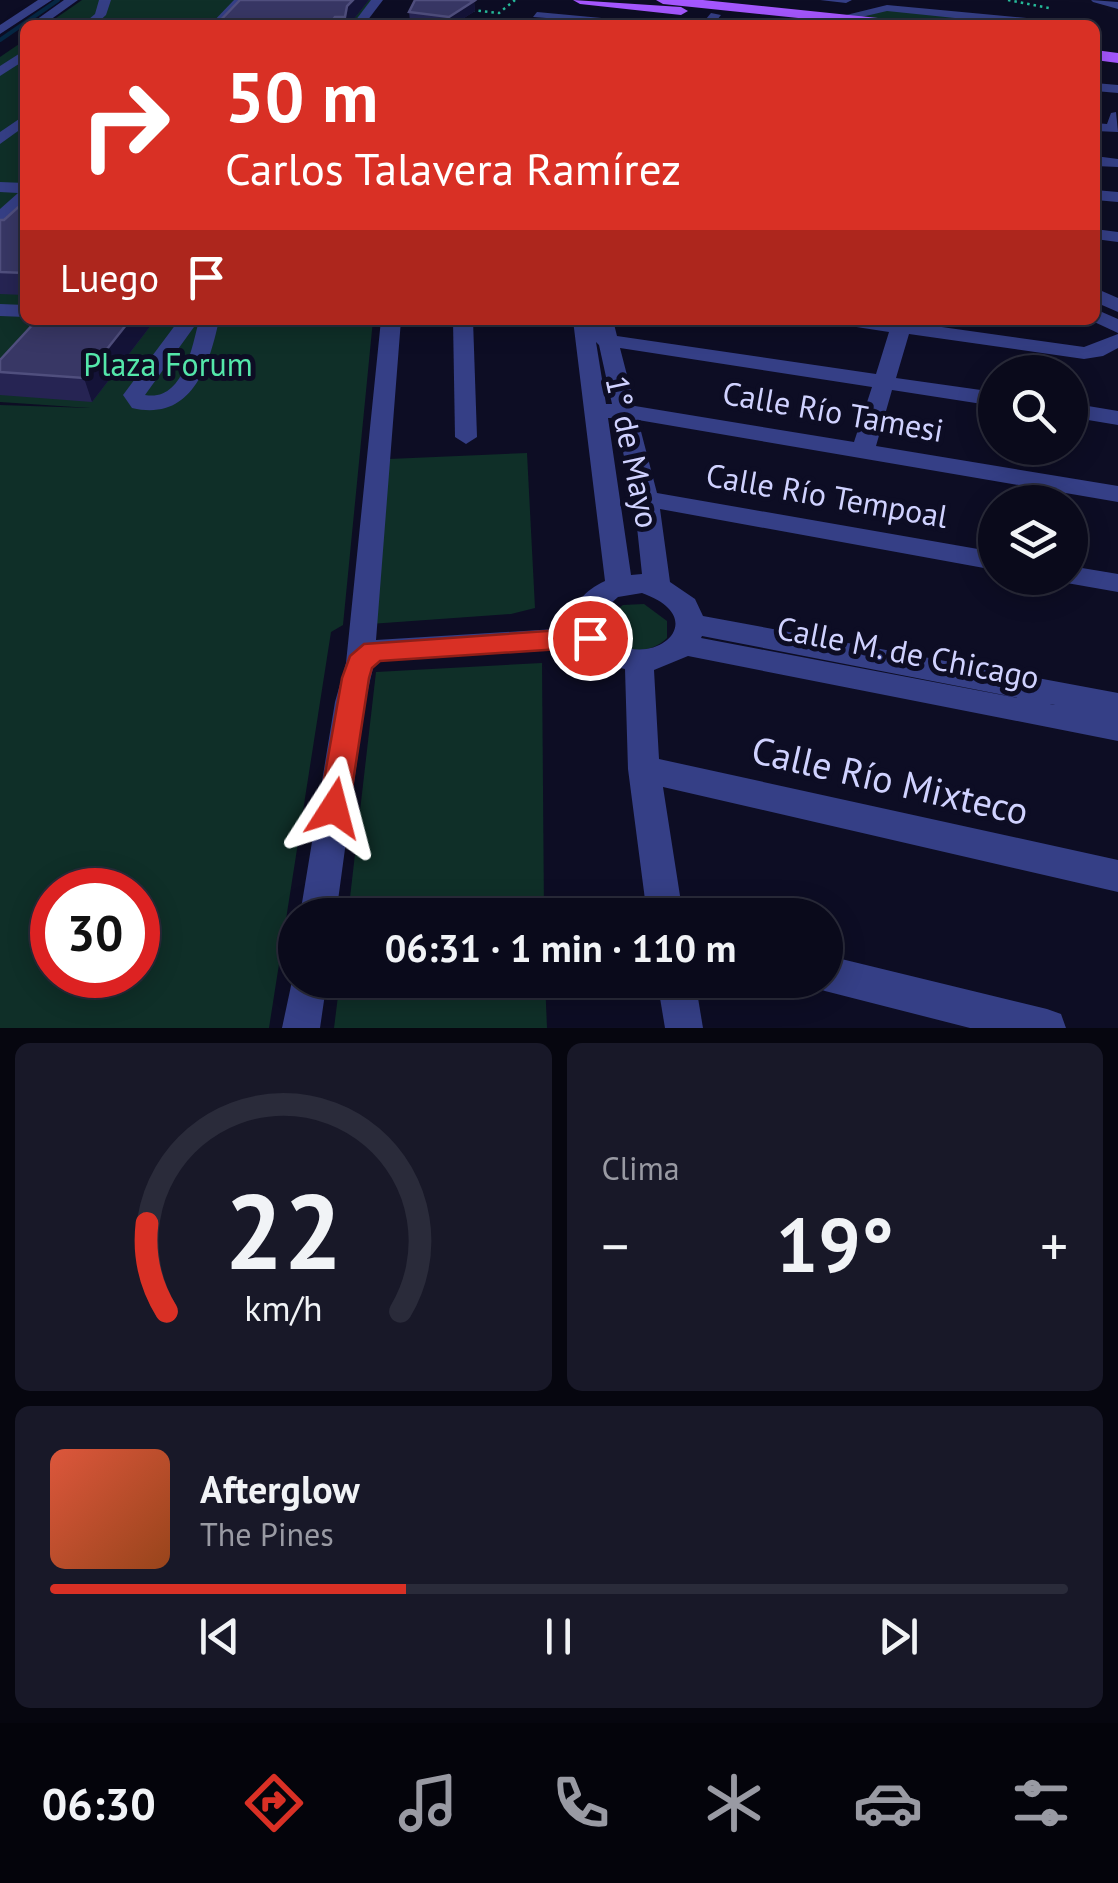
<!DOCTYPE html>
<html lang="es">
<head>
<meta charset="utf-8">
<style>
	:root { --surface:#0a0a1b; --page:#181828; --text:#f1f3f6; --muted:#999aa3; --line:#2a2b3a; --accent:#d93025 }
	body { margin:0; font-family:"PT Sans",sans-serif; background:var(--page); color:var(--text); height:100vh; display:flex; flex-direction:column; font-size:38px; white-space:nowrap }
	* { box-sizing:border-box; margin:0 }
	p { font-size:32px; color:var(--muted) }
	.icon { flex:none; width:55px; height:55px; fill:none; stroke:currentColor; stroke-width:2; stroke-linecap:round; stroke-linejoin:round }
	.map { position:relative; height:1028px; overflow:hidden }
	.details { display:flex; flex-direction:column; gap:15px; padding:15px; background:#06060f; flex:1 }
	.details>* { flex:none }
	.guide { position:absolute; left:20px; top:20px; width:1080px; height:305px; border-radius:15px; box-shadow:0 5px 25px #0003,0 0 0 2px var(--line); background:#d93025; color:#fff; overflow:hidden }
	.controls { position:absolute; left:978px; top:355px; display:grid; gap:20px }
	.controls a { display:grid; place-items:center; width:110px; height:110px; border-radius:50%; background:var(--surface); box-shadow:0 5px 25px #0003,0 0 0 2px var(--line); font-size:50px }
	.speed { position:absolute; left:30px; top:868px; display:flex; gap:20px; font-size:50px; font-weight:700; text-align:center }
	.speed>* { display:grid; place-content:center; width:130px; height:130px; border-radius:50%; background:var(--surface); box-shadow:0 5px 25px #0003,0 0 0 2px var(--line); line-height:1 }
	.speed .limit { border:15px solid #d22; background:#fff; color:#111 }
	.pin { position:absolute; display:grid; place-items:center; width:85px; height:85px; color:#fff; margin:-42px; border:5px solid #fff; border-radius:50%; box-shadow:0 2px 10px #0007 }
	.me { position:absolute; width:110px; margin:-55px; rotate:9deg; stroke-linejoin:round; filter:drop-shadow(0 0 8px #0008) }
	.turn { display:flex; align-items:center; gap:35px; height:210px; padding:0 40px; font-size:45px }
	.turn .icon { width:130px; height:130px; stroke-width:2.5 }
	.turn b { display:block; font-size:70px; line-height:85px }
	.then { display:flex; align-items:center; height:95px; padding:0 40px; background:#0003; gap:20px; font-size:38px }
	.big { font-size:75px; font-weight:700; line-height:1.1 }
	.details .card { flex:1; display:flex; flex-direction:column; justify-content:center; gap:15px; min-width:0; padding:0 35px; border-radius:15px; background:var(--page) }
	.details .dial { align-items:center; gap:0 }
	.dial svg { height:260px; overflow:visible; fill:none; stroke:var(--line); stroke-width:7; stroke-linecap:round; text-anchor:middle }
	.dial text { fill:var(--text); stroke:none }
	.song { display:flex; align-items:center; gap:30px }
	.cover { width:120px; height:120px; border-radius:15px; background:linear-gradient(135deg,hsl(10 70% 55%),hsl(20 70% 35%)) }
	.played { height:10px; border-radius:5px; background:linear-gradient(90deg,var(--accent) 35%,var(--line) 35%) }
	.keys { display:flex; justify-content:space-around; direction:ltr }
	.heat { display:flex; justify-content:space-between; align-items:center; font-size:55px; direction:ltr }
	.details .tiles { flex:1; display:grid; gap:15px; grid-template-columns:1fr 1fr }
	.card:last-child { grid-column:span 2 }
	.trip { position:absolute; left:278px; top:898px; width:565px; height:100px; border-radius:50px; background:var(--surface); box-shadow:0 5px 25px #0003,0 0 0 2px var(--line); font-weight:700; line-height:100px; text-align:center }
	.dock { display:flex; height:160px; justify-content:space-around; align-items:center; background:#04040b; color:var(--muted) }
	.dock .icon { width:70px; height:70px }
	.dock .on { color:var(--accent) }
	.dock b { font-size:45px; color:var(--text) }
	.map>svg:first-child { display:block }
	.green { fill:#0f2f28; fill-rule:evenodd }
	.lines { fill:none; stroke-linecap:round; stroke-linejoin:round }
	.stream { stroke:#062744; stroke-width:4 }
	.path { stroke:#26bc9b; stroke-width:2.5; stroke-dasharray:2.5 4; stroke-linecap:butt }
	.minor { fill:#353f86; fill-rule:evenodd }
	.major { fill:#a557ff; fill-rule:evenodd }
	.wall { fill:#262453 }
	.shaded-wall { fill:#141338 }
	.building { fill:#383765; stroke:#504f7e; stroke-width:2.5 }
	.route { fill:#d93025; stroke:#8d1f18; stroke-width:2.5 }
	.labels { text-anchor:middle; stroke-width:10; stroke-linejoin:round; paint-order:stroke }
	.park-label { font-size:32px; fill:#54e7aa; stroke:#0d0d24 }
	.street-label { font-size:32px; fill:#d0d2ff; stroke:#0d0d24 }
	.near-street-label { font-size:38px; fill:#d0d2ff; stroke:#0d0d24 }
</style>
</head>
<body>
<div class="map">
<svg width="1118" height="1028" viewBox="0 0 1118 1028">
	<rect width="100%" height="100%" fill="#0d0d24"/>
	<g class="green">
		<polygon points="82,0 375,0 360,25 46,25"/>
		<polygon points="888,9 1044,25 926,25 855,17"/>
		<path d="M25,40V320H373L343,625L331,632L269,1028H0V405L90,408L0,402V57ZM52,890H138V975H52Z"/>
		<polygon points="527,453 535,608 511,614 370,624 389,459"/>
		<path d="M644,604L667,621V638C649,656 618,654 605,631L607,616L623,605Z"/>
		<polygon points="542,663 544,915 348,915 376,672"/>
		<polygon points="340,980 545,980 547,1028 334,1028"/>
	</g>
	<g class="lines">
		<polyline class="stream" points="0,40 58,0"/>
		<g class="path">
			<polyline points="1008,0 1049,8"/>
			<polyline points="472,10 499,13 515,0"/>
			<polyline points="459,19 471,21 465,25"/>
		</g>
		<g class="minor">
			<polygon points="38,0 52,0 0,34 0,25"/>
			<polygon points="64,0 78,0 43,25 29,25"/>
			<polygon points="99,0 111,0 106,15 95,25 82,25 95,14"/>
			<polygon points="234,0 246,0 223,25 210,25"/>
			<polygon points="371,0 383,0 364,25 352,25"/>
			<polygon points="820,0 852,0 846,3"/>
			<polygon points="1091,0 1118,2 1118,9 1093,2"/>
			<polygon points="887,5 1059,21 1065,25 1023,25 887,11 840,22 834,18"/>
			<polygon points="537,12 634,21 640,25 533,17"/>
			<polygon points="711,13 721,15 713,25 701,25"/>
			<polygon points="25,50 25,60 0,76 0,66"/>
			<polygon points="1095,83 1118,85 1118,93 1095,91"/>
			<polygon points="1116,112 1118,132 1095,131 1095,123 1107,124 1111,113"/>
			<polygon points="25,115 25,126 0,144 0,132"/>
			<polygon points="1095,156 1118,159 1118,167 1095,166"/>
			<polygon points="0,182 25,183 25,204 0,223 0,209 18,193 0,192"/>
			<polygon points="1095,190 1118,192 1118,202 1095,200"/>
			<polygon points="1095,229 1118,232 1118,242 1095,239"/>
			<polygon points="1095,288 1118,298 1118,312 1095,302"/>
			<polygon points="0,304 25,305 25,317 0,316"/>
			<polygon points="1095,309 1118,319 1118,333 1090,320 1095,320"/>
			<path d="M179,320H199L145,395C183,402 192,348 199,320H219C209,366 192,422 132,408L123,395Z"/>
			<path d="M381,320H401L376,640L571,628C571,605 585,590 605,581L573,320H593L596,339L593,320H613L617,336L876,374L889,332L850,326L840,320H892L1084,347L1118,334V348L1103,356L1084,359L909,334L896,378L995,392V406L892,390L876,446L1118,486V502L638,420L657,493L995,552V570L660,509L670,582L695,599L703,616L1118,693V741L688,656L654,670L659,759L1118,860V892L663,787L683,915H647L628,769L625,669L607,665L581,648L381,661L373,668L365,702L336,915H300L335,702L346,663ZM596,342L599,345L612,404H606ZM620,348L872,387L854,442L635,406ZM608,418H615L634,499L642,574L631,575ZM642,593C720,621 643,679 600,631V613L618,597ZM702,636L1055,705L701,638Z"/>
			<polygon points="453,320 473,320 477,437 466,444 455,437"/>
			<polygon points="1070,403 1118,411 1118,425 1070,417"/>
			<polygon points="1070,566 1118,574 1118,592 1061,582 1058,578 1070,578"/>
			<polygon points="825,955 1047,1009 1061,1014 1066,1028 970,1028 825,991 812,986 809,980 825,980"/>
			<polygon points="295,967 295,980 327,980 320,1028 282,1028"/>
			<polygon points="657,980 695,980 703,1028 665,1028"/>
		</g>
		<g class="major">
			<polygon points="573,0 681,7 688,11 681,15 580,4"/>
			<polygon points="656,0 703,0 907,21 914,25 866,25 663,4"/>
			<polygon points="1095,50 1118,53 1118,63 1095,60"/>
		</g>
	</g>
	<g class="wall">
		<polygon points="369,0 349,25 216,25"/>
		<polygon points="474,1 475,11 453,25 431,25 410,22 409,12"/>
		<polygon points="25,201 25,295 0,294 0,220 4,220"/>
		<polygon points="37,320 155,320 92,402 0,395 0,360"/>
	</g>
	<g class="shaded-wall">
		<polygon points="353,0 369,0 349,25 346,25 345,17 347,6"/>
		<polygon points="474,1 475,11 453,25 449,25 449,17"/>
		<polygon points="130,320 155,320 92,402 84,378"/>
	</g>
	<g class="building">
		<polygon points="240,0 353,0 347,6 345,17 335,17 329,25 216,25"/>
		<polygon points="415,0 468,0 474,1 449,17 409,12"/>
		<polygon points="25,201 25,273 0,272 0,220 4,220"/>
		<polygon points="37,320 130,320 84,378 0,372 0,360"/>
	</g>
	<polygon class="route" points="590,628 599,631 602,638 599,644 590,647 380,661 372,668 369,678 349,808 344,818 334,821 323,818 319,808 342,678 350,656 364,644"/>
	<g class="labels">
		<g class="park-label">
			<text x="168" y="376">Plaza Forum</text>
		</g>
		<g class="street-label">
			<text transform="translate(833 412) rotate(10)" y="11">Calle Río Tamesi</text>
			<text transform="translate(632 452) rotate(78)" y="11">1° de Mayo</text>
			<text transform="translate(827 496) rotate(10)" y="11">Calle Río Tempoal</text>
			<text transform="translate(908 653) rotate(11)" y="11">Calle M. de Chicago</text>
		</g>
		<g class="near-street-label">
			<text transform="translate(890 781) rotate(13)" y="13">Calle Río Mixteco</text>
		</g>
	</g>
</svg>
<div class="controls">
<a><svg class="icon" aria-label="search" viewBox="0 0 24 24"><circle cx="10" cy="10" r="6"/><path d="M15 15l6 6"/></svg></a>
<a><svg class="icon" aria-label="layers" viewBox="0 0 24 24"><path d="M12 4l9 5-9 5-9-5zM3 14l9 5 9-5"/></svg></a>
</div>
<div class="speed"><div class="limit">30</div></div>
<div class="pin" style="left:590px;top:638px;background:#d93025"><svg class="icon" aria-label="arrive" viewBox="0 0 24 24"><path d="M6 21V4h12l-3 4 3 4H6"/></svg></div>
<svg class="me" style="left:334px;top:808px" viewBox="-20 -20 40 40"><path d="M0-17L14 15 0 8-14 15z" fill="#d93025" stroke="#fff" stroke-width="4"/></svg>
<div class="trip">06:31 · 1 min · 110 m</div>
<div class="guide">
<div class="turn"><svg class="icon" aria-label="right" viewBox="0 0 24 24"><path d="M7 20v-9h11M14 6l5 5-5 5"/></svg><div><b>50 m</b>Carlos Talavera Ramírez</div></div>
<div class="then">Luego<svg class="icon" aria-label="arrive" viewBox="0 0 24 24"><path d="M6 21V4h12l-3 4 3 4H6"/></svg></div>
</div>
</div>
<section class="details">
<div class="tiles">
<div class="card dial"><svg viewBox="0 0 100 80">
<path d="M14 69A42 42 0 1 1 86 69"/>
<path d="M14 69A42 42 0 0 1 8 42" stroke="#d93025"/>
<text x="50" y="56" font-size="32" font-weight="700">22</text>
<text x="50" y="72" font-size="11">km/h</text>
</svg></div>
<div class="card"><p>Clima</p>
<div class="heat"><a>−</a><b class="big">19°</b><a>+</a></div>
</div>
<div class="card">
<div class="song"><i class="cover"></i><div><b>Afterglow</b><p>The Pines</p></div></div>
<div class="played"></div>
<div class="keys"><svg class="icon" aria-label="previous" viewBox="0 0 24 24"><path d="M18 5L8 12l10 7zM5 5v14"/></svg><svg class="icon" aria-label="pause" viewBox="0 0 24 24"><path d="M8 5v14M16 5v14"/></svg><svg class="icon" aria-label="next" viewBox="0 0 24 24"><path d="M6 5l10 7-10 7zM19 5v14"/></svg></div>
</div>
</div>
</section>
<nav class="dock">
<b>06:30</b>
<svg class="icon on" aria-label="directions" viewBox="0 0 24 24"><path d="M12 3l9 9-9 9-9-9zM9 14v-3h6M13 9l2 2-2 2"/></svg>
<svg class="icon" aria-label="music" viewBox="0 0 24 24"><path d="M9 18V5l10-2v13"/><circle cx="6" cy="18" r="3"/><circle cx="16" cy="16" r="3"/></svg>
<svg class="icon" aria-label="phone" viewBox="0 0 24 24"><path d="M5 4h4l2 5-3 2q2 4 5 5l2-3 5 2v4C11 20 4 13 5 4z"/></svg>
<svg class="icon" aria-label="climate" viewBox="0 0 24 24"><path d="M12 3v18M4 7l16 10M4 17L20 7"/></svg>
<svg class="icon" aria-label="car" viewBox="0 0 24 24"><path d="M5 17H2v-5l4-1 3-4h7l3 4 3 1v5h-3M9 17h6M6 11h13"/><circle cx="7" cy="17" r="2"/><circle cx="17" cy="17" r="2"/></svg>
<svg class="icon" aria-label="filters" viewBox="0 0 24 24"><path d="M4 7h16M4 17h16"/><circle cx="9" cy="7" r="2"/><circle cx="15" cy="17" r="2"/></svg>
</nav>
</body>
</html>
